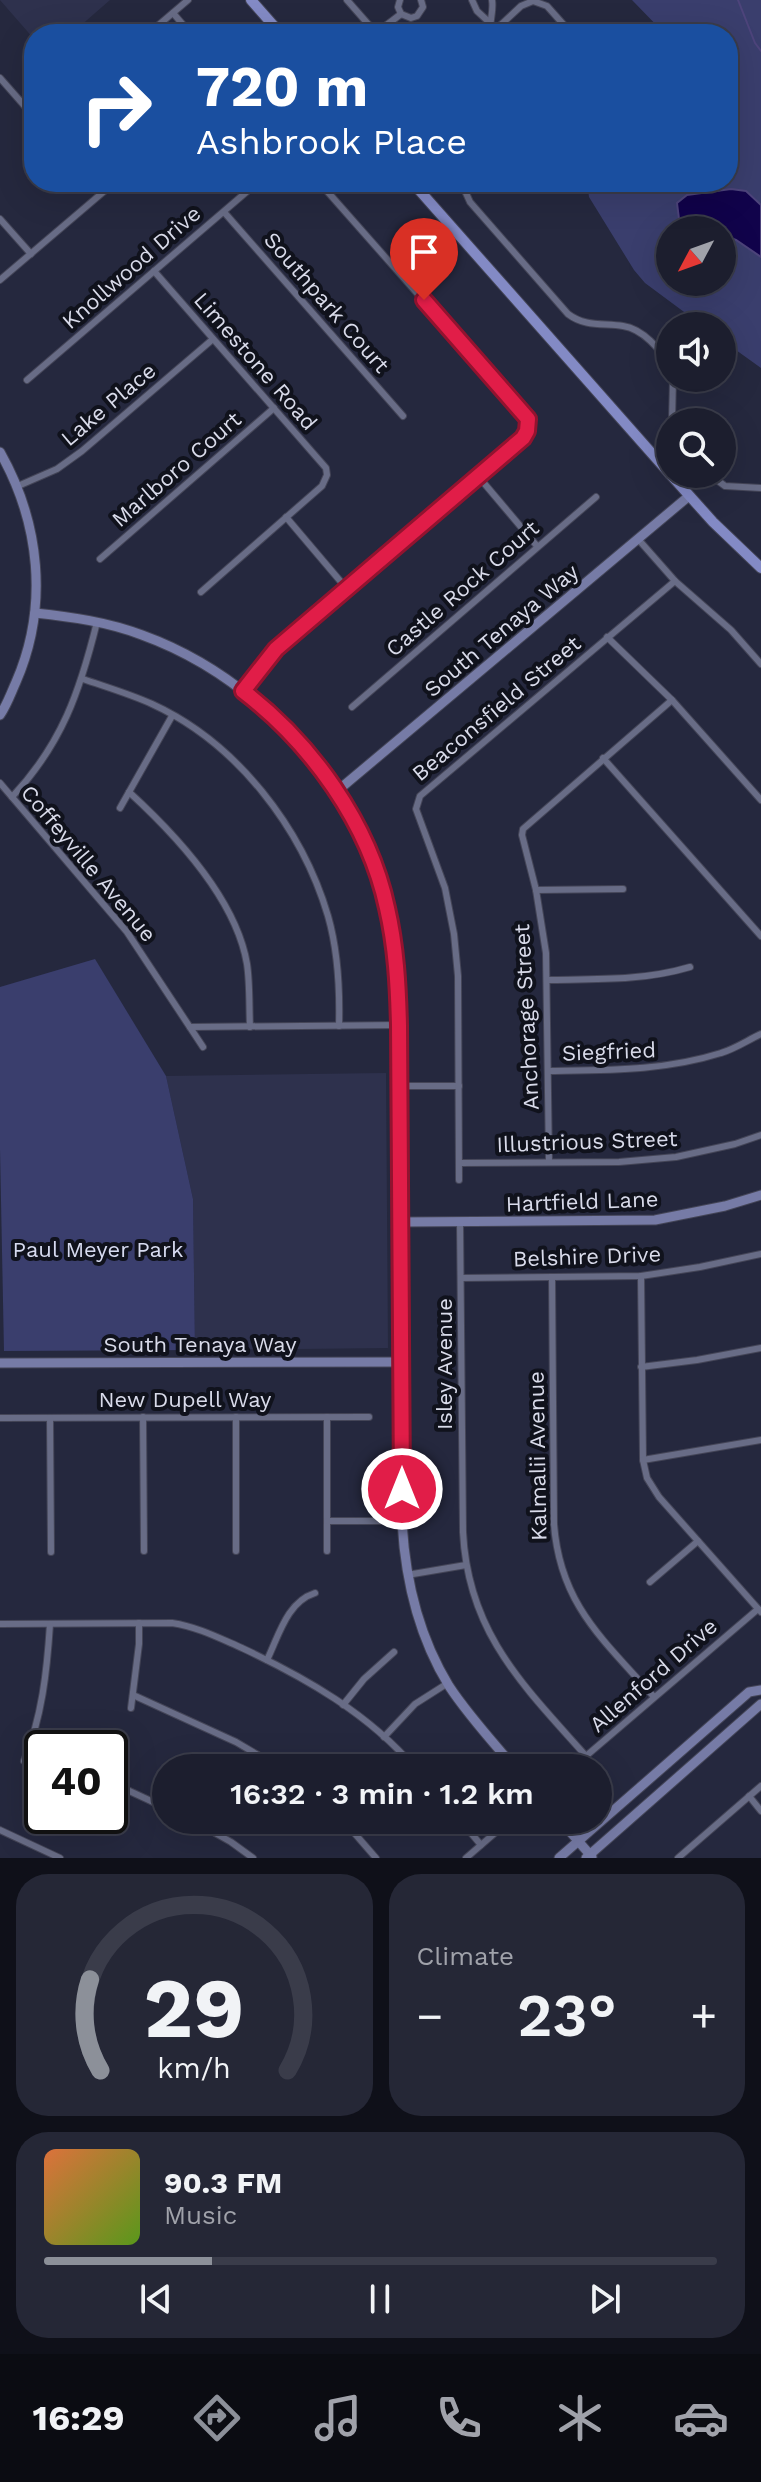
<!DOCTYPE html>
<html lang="en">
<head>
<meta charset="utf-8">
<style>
	:root { --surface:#1c1e2e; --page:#252736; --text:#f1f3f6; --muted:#a0a2aa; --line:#3a3c4a; --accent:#8c9099 }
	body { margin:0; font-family:"Work Sans",sans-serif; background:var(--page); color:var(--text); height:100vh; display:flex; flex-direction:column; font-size:30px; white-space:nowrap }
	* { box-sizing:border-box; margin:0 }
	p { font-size:26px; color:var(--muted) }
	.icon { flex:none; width:44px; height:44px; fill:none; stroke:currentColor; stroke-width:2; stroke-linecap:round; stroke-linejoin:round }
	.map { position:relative; height:1858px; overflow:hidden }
	.panel { display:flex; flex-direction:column; gap:16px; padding:16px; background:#0f1019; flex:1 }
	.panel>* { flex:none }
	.banner { position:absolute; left:24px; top:24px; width:714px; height:168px; border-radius:32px; box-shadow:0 8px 32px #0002,0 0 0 2px var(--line); background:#1a4fa0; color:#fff; overflow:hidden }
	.needle { width:52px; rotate:229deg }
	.fabs { position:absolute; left:656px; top:216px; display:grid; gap:16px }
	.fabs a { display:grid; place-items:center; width:80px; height:80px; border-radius:50%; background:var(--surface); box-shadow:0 8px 32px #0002,0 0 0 2px var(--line); font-size:40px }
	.speed { position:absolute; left:24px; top:1730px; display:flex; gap:16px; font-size:40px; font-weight:700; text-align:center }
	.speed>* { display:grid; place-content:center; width:104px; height:104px; border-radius:50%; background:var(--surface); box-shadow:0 8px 32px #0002,0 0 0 2px var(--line); line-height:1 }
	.speed .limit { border:4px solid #111; border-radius:12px; background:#fff; color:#111 }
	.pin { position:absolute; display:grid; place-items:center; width:68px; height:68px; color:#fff; margin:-82px -34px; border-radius:50% 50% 50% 0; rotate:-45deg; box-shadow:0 0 8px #0007 }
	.pin .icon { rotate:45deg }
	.me { position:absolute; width:88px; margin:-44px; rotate:0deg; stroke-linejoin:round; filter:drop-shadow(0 0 6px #0008) }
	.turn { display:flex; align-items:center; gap:28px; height:168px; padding:0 40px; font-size:36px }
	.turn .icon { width:104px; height:104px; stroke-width:2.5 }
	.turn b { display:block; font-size:56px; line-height:68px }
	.big { font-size:60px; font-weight:600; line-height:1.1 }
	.panel .widget { flex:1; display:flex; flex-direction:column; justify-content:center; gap:12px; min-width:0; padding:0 28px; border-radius:32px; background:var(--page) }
	.panel .dial { align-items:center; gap:0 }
	.dial svg { height:208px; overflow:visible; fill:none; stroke:var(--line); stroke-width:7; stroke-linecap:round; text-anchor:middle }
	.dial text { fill:var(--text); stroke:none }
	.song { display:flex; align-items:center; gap:24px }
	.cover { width:96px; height:96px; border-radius:12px; background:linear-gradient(135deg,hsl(20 70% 55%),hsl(90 70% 35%)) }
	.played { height:8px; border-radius:4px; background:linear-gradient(90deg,var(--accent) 25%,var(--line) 25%) }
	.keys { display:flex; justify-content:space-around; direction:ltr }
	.heat { display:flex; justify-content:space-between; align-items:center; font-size:44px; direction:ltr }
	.panel .tiles { flex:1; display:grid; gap:16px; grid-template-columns:1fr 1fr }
	.widget:last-child { grid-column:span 2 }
	.trip { position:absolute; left:152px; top:1754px; width:460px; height:80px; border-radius:40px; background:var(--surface); box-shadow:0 8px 32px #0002,0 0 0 2px var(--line); font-weight:600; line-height:80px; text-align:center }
	.dock { display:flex; height:128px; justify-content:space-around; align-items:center; background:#0b0c12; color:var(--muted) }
	.dock .icon { width:56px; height:56px }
	.dock .current { color:var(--accent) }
	.dock b { font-size:36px; color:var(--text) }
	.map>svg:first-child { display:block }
	.built { fill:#2e314d }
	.green { fill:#3a3e6d; fill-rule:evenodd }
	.water { fill:#11034b; stroke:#4d447b; stroke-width:2 }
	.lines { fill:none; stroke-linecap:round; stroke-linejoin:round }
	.stream { stroke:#4d447b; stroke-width:2 }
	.street-casing { stroke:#444557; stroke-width:8 }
	.secondary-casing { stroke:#444557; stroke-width:11 }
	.primary-casing { stroke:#444557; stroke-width:12 }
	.street { stroke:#686c86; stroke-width:6 }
	.secondary { stroke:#767ba6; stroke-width:9 }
	.primary { stroke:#838ac5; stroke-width:10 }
	.route-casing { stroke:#92132f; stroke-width:20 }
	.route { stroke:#e11d48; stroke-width:14 }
	.labels { text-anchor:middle; stroke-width:8; stroke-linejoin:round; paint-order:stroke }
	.street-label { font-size:22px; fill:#d9dbea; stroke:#10121c }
	.park-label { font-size:22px; fill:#d7dbf0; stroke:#10121c }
</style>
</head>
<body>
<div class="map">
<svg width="761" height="1858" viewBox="0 0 761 1858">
	<rect width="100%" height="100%" fill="#25283e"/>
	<g class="built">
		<polygon points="0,0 110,0 71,34 34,34 34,39"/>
		<polygon points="386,1073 388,1348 195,1350 193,1199 166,1076"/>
	</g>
	<g class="green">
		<path d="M632,0H761V368L722,340V326H703L645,283L634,270L589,197L587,182H728V34H665ZM670,230H722V282H670Z"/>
		<polygon points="95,959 166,1076 193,1199 195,1350 4,1351 0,1149 0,987"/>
	</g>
	<polygon class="water" points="731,189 746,191 761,205 761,257 736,240 722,235 722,230 689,230 679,219 677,203 687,195"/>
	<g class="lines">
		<polyline class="stream" points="738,0 755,43 761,51"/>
		<g class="street-casing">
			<g id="street">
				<polyline points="347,0 376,33"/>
				<polyline points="400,0 398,7 401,14"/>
				<polyline points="472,0 477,11 489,22"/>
				<polyline points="173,13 191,34"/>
				<polyline points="401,14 411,18 417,16 423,7 421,0"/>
				<polyline points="376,33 401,14"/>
				<polyline points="148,34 188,0"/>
				<path d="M490,34C489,22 494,12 492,0"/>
				<polyline points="491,34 521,6 533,1 547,6 572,34"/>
				<polyline points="0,78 29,111 34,114"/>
				<path d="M461,182L470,202L568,314C585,327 603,323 623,326C643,329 660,349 670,366"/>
				<polyline points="224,212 403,416"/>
				<polyline points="0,219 31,254"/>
				<polyline points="154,271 326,468 327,475 322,486 201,592"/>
				<polyline points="0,280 115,182"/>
				<polyline points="27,380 258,182"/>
				<polyline points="672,422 673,378"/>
				<polyline points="709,474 725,486 761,488"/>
				<polyline points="478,476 537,546"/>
				<polyline points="18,486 57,469 82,451 213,339"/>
				<polyline points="286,517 347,589"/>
				<polyline points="638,539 675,581 731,630 761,664"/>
				<polyline points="100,559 274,408"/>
				<polyline points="607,637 672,700 761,800"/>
				<path d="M83,679C106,687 130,694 152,704C237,743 302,828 328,916C338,951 340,989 339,1026"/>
				<polyline points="243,691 276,649 523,438 527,431 528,419 319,182"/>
				<polyline points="352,707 596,497"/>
				<polyline points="603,758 761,936"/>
				<polyline points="0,783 127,932 203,1047"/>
				<path d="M129,792C176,835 236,899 247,964C250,984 249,1006 250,1027"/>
				<path d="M12,797C62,744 80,691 97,622"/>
				<polyline points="120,808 172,716"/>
				<polyline points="536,890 623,889"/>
				<path d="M547,980C596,979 643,981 690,967"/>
				<polyline points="190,1027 399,1025"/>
				<path d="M548,1071C608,1070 664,1071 721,1053C735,1049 748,1040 761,1034"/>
				<polyline points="400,1086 459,1086"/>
				<polyline points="549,1162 546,953 536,890 522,835 523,829 672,700"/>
				<polyline points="459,1163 619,1162 676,1157 735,1144 761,1135"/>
				<polyline points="459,1180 458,976 454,934 445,888 416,809 420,796 675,581"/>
				<path d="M460,1222L463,1532C468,1633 523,1685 586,1756"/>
				<polyline points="641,1276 643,1460 647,1478 659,1497 761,1612"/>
				<path d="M552,1277L554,1524C560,1605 604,1640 654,1697"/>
				<polyline points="461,1278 641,1276 700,1267 761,1254"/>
				<polyline points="641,1367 697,1360 761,1348"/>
				<polyline points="143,1417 144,1551"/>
				<polyline points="236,1417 236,1551"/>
				<polyline points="327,1417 327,1551"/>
				<polyline points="0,1418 369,1417"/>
				<polyline points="50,1418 51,1552"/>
				<polyline points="643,1460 761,1440"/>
				<polyline points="327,1521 402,1521"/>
				<polyline points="407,1575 466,1565"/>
				<polyline points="650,1582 698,1541"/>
				<path d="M0,1624L172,1623C198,1627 219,1638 242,1648C306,1678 369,1714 415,1768"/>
				<path d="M267,1660C279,1635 287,1602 315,1593"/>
				<polyline points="133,1695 236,1742 280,1768"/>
				<polyline points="343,1705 364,1679 394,1652"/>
				<polyline points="131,1708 139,1644 139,1623"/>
				<polyline points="384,1737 415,1704 448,1683"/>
				<polyline points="30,1745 42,1750"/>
				<path d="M24,1761C42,1717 47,1671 50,1624"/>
				<polyline points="572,1768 758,1609"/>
				<polyline points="110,1782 166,1808"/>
				<polyline points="749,1796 761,1811"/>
				<polyline points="192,1820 231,1842 253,1858"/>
				<polyline points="343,1820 376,1858"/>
				<polyline points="460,1820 481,1845"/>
				<polyline points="0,1830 60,1858"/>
				<polyline points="466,1858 510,1820"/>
				<polyline points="678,1858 761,1786"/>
			</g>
		</g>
		<g class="secondary-casing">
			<g id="secondary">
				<path d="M0,452C40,523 49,606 16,682C11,693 7,705 0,715"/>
				<path d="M35,613C72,617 108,622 142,635C236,669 313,743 359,830C381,872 389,919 397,964L402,1521C405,1578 419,1637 449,1686C468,1715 492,1741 515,1768"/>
				<polyline points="336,792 689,496"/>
				<polyline points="401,1222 655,1220 725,1206 761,1195"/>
				<polyline points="0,1363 401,1362"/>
				<polyline points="560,1820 592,1857"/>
				<polyline points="559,1858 749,1692 761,1690"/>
				<polyline points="586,1858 761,1704"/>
			</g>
		</g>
		<g class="primary-casing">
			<g id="primary">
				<polyline points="251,0 281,34"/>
				<polyline points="412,182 670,474"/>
				<polyline points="670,474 713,522 761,568"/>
			</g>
		</g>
		<use href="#street" class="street"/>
		<use href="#secondary" class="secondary"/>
		<use href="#primary" class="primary"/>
	</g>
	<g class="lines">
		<g class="route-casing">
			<path id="route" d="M402,1489L399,1025C398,985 396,947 387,908C369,823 311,743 243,691L276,649L523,438L527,431L528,419L424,300"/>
		</g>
		<use href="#route" class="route"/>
	</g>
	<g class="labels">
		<g class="street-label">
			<text transform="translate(131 267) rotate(-41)" y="8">Knollwood Drive</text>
			<text transform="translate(327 302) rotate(49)" y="8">Southpark Court</text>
			<text transform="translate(256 361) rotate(49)" y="8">Limestone Road</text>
			<text transform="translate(108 404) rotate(-40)" y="8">Lake Place</text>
			<text transform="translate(176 469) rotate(-41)" y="8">Marlboro Court</text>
			<text transform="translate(462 588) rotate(-41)" y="8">Castle Rock Court</text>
			<text transform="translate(501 630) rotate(-40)" y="8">South Tenaya Way</text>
			<text transform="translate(496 708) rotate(-40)" y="8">Beaconsfield Street</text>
			<text transform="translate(89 863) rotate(50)" y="8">Coffeyville Avenue</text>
			<text transform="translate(526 1017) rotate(-93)" y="8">Anchorage Street</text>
			<text transform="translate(609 1051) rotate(-2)" y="8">Siegfried</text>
			<text transform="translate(587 1141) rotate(-2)" y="8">Illustrious Street</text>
			<text transform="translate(582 1201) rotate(-2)" y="8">Hartfield Lane</text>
			<text transform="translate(587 1256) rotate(-2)" y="8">Belshire Drive</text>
			<text x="200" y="1352">South Tenaya Way</text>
			<text transform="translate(444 1364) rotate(-90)" y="8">Isley Avenue</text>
			<text x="185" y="1407">New Dupell Way</text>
			<text transform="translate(537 1456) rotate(-91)" y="8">Kalmalii Avenue</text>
			<text transform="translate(653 1675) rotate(-41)" y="8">Allenford Drive</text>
		</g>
		<g class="park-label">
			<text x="98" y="1257">Paul Meyer Park</text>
		</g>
	</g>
</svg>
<div class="fabs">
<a><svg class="needle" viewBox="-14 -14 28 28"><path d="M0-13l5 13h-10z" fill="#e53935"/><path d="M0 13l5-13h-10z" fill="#a0a2aa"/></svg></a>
<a><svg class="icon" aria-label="sound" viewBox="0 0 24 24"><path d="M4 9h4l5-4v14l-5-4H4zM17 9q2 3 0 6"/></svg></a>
<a><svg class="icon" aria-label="search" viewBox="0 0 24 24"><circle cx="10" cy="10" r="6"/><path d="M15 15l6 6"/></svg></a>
</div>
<div class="speed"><div class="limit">40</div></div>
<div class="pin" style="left:424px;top:300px;background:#d93025"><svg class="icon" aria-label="arrive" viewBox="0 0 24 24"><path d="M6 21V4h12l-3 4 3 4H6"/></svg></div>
<svg class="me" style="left:402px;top:1489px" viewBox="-20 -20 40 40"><circle r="17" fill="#e11d48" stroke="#fff" stroke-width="3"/><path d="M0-11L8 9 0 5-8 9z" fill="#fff"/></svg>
<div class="trip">16:32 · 3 min · 1.2 km</div>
<div class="banner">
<div class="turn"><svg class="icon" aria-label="right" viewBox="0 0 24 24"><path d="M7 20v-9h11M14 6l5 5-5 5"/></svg><div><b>720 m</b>Ashbrook Place</div></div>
</div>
</div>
<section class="panel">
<div class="tiles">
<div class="widget dial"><svg viewBox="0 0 100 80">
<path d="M14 69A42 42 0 1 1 86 69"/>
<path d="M14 69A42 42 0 0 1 10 34" stroke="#8c9099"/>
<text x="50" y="56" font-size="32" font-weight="700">29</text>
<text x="50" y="72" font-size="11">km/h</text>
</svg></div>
<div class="widget"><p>Climate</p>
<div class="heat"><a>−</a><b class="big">23°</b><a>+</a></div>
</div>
<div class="widget">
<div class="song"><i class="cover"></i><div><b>90.3 FM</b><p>Music</p></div></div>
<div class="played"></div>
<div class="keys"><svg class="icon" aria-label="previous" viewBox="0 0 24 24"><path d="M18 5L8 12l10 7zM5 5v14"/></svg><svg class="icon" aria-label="pause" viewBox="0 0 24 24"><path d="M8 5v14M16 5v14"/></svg><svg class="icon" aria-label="next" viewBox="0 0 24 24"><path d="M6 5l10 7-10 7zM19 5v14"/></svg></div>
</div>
</div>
</section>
<nav class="dock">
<b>16:29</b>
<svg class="icon current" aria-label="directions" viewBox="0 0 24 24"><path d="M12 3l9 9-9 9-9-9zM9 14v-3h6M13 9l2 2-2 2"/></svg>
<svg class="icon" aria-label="music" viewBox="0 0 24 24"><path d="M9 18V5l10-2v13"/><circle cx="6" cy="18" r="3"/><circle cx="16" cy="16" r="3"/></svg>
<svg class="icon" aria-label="phone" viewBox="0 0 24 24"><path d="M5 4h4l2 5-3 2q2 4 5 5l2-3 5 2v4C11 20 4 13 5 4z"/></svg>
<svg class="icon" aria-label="climate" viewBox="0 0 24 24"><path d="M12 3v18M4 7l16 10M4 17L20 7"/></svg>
<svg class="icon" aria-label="car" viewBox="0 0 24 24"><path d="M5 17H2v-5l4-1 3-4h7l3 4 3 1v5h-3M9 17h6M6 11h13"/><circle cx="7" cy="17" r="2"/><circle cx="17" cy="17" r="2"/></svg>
</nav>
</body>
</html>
